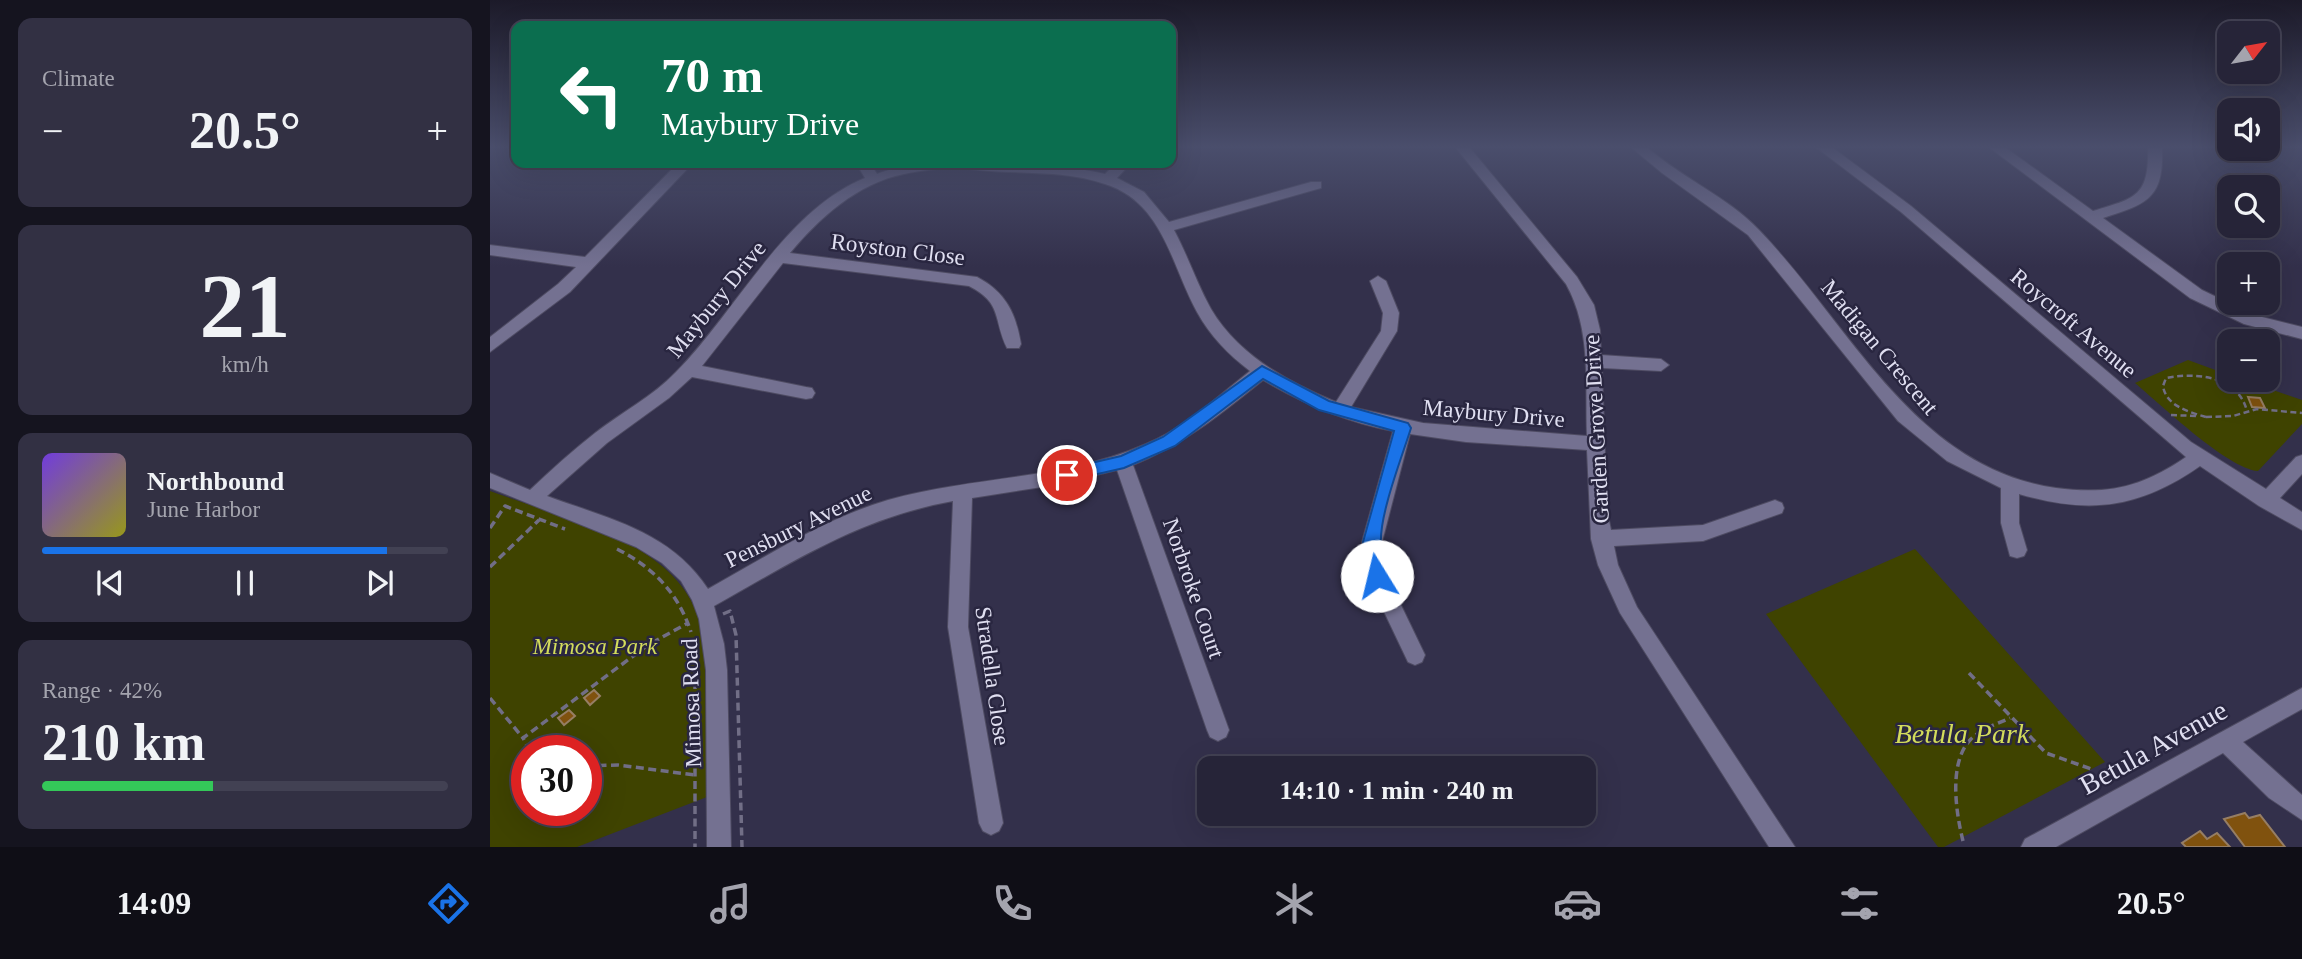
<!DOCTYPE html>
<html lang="en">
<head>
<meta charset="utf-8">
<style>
	:root { --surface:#262438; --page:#323043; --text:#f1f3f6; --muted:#a4a4ae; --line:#424153; --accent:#1a73e8 }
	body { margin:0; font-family:"Times New Roman",serif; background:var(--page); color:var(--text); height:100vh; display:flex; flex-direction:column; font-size:26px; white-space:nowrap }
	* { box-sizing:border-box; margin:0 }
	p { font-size:23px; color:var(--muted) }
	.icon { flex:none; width:38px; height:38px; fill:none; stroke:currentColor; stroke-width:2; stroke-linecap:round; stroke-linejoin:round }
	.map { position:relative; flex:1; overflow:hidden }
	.panel { display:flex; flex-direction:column; gap:18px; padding:18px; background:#15141f; width:490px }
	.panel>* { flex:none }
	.hud { position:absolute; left:21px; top:21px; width:665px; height:147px; border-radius:14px; box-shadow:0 7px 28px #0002,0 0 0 2px var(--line); background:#0b6e4f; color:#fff; overflow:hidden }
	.needle { width:46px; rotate:59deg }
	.buttons { position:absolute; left:1727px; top:21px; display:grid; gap:14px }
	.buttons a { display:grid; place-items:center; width:63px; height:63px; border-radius:14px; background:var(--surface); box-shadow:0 7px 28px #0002,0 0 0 2px var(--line); font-size:35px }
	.speed { position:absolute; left:21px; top:735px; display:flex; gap:14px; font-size:35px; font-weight:700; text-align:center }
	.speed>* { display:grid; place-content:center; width:91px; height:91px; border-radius:50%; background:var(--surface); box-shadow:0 7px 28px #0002,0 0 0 2px var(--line); line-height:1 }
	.speed .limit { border:10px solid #d22; background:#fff; color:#111 }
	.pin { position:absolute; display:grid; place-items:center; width:60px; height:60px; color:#fff; margin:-30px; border:4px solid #fff; border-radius:50%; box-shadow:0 2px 7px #0007 }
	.me { position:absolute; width:77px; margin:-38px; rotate:351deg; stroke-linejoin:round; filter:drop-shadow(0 0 5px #0008) }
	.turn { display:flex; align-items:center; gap:24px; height:147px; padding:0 35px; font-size:32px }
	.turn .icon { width:91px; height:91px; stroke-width:2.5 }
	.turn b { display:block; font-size:49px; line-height:60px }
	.big { font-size:52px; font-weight:800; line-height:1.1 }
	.panel .tile { flex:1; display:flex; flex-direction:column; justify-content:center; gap:10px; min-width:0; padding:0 24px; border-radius:14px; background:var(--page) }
	.panel .dial { align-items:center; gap:0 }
	.dial b { font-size:91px; line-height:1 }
	.song { display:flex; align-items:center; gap:21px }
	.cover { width:84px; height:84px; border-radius:10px; background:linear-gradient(135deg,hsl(260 70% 55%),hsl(60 70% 35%)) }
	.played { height:7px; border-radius:4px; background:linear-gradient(90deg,var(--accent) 85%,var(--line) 85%) }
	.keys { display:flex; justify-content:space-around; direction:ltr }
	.heat { display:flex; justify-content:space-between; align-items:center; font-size:38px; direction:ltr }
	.charge { height:10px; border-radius:5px; background:linear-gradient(90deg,#34c759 42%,var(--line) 0) }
	.trip { position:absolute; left:707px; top:756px; width:399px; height:70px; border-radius:14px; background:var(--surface); box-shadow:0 7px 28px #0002,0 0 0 2px var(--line); font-weight:800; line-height:70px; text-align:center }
	.dock { display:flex; height:112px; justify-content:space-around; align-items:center; background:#0f0e16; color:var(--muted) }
	.dock .icon { width:49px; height:49px }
	.dock .on { color:var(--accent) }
	.dock b { font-size:32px; color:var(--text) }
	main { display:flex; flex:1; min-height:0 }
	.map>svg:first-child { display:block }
	.green { fill:#3f4300; fill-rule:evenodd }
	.building { fill:#80520e; stroke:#967e64; stroke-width:2 }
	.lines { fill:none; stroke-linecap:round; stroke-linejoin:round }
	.minor-casing { stroke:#4e4b62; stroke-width:2 }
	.path-far1 { stroke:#716e86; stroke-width:2.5; stroke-dasharray:6 3.5; stroke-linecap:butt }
	.path { stroke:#716e86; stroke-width:3.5; stroke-dasharray:8 4.5; stroke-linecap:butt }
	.minor { fill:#747191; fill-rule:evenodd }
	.route { fill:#1a73e8; stroke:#114b97; stroke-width:2 }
	.labels { text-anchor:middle; stroke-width:5; stroke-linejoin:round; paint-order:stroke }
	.street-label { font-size:23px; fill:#e0dff1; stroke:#292640 }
	.park-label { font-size:23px; font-style:italic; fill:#d3dc5b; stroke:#292640 }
	.near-park-label { font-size:28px; font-style:italic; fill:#d3dc5b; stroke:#292640 }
	.near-street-label { font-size:28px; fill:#e0dff1; stroke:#292640 }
</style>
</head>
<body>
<main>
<section class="panel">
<div class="tile"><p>Climate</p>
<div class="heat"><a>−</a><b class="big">20.5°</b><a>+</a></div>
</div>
<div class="tile dial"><b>21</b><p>km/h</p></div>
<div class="tile">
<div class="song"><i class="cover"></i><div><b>Northbound</b><p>June Harbor</p></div></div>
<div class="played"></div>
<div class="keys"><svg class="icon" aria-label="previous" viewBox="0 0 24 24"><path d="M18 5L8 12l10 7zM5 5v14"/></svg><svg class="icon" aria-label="pause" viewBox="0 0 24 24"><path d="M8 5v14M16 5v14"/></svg><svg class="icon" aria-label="next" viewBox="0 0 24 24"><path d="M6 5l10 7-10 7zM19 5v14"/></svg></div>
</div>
<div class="tile"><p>Range · 42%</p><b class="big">210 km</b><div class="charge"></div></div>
</section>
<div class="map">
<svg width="1812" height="847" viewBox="0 0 1812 847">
	<rect width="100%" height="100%" fill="#33304b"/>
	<g class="green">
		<path d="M1698,360L1739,375L1740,380H1754L1812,400V424L1768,471C1738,469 1670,404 1645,383Z"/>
		<path d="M0,491C72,518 196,542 212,631C222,685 217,742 217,797L87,847H0ZM37,751H96V810H37Z"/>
		<polygon points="1425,549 1615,762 1454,847 1448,847 1276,614"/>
	</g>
	<g class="building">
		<polygon points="1758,397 1770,398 1775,408 1762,407"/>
		<polygon points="104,690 110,696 100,705 94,698"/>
		<polygon points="79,710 85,716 74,725 68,718"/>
		<polygon points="1755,813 1759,818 1770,815 1795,847 1755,847 1734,819"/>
		<polygon points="1710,831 1717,839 1727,833 1740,847 1696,847 1692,843"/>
	</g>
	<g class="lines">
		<g class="minor-casing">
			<g id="minor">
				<path d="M966,148H980L1087,277L1104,305L1110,330L1111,355L1171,359L1179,365L1171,371L1112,368L1117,511L1121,530L1213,525L1285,500L1292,503L1294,508L1292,513L1213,541L1124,546L1128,565L1147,607L1305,847H1279L1130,613L1108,565L1101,539L1097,450L976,442L920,434L892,542L897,576L935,655L932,662L925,665L918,662L877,576L872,542L903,431C856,422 814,404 773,380C731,414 693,445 643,465L739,730L736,737L728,741L720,737L717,730L627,470L565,485L482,498L478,627L513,823L509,831L501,835L493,831L489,823L458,627L463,501C370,518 306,560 224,606L234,644L237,670L241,847H217L216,670L209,619L202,600L191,581L172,563L146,547L0,488V473L40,490C61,470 82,451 105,433C132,412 162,397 186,372C246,312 294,211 375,178L366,163H380L387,174C441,152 557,161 615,174L626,163H641L627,178L654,192L679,222L821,182H831V188L684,230C698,256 707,284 721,309C748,355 798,382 846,402L891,331L893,313L880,281L888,276L896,281L909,313L907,331L861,407L933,423L1097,436C1095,385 1102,330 1076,284ZM462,166C512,177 565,167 615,184C673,202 681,265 707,312C720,336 739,355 760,371C727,397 695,428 656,444C575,480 483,476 398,500C333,519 276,557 218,589C180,531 119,519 57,496L117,443L179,398L202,377L316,399L322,398L325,393L322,388L316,387L212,366L293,263L479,286C513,303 503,320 517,348H529L531,344C526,314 516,292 487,277L300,253C329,218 368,183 414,174C430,170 446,170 462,166Z"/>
				<path d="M1142,148H1158C1192,178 1238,197 1269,230C1359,323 1424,468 1566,488C1619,495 1652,487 1696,457L1411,212L1327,148H1343L1421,206L1701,442L1776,489L1806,457L1812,455V474L1790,498L1812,512V530L1769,506L1710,466C1650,508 1600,515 1529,494V523L1537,550L1534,556L1527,558L1520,556L1511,523V488L1457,461L1408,421L1258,235L1172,173Z"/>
				<path d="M1500,148H1516L1603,211C1645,198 1659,197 1658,148H1672C1674,199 1657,204 1613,218L1712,290L1764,315L1812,327V339L1754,324L1700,298Z"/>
				<polygon points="188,163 203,163 80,292 0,352 0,337 68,284 86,267 0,255 0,245 95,257"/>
				<polygon points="1812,688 1812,709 1753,742 1812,795 1812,820 1779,798 1733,753 1566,847 1531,847 1535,839"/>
			</g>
		</g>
		<g class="path-far1">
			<polyline points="1681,415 1706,416"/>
			<path d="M1716,417C1699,412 1676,406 1673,386L1676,378C1707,372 1748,376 1757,411"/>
			<polyline points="1716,417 1743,416 1767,409 1812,413"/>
		</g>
		<g class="path">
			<polyline points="0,528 15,506 75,529"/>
			<path d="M127,549C164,568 188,593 201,632"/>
			<polyline points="0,567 49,520"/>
			<polyline points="233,614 240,611 246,635 252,847"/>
			<polyline points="205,656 205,847"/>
			<polyline points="1479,673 1556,753 1604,770"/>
			<polyline points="0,698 33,738"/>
			<polyline points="40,751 33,738 158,645 198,623"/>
			<polyline points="96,766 128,765 205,775"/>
			<path d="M1473,841C1466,813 1458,762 1481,739C1491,729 1507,724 1520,718"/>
		</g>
		<use href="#minor" class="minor"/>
	</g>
	<linearGradient id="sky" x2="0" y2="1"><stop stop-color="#1c1a29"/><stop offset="0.55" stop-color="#4a4e6c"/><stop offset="1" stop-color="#4a4e6c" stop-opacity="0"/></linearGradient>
	<rect width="1812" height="267" fill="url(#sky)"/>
	<path class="route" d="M772,366L839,401L918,423L921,428C912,457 889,515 891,544C892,556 899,570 894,582H881L873,542L904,431L829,410L773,379L685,446L634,468L577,481L571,480V470L631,456L673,437Z"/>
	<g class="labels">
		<g class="street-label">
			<text transform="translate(408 249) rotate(7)" y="8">Royston Close</text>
			<text transform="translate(226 299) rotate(-51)" y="8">Maybury Drive</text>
			<text transform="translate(1584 323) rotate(40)" y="8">Roycroft Avenue</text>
			<text transform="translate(1390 347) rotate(50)" y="8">Madigan Crescent</text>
			<text transform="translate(1004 413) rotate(5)" y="8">Maybury Drive</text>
			<text transform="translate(1106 429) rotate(-93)" y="8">Garden Grove Drive</text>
			<text transform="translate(308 526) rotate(-26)" y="8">Pensbury Avenue</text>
			<text transform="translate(704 588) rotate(71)" y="8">Norbroke Court</text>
			<text transform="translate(503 676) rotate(82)" y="8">Stradella Close</text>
			<text transform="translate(201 703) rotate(-92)" y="8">Mimosa Road</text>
		</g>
		<g class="park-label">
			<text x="105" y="654">Mimosa Park</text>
		</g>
		<g class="near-park-label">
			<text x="1472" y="743">Betula Park</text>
		</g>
		<g class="near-street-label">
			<text transform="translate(1663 747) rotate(-29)" y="10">Betula Avenue</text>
		</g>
	</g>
</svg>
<div class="buttons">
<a><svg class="needle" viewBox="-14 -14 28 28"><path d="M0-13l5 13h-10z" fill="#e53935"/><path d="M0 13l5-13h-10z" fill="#a4a4ae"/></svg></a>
<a><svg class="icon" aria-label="sound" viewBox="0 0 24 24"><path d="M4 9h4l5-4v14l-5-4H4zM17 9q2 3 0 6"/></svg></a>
<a><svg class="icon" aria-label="search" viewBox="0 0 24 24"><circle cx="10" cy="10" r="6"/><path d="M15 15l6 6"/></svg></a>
<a>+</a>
<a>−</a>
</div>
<div class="speed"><div class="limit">30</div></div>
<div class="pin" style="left:577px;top:475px;background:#d93025"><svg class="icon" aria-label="arrive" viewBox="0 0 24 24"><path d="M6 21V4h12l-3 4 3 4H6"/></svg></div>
<svg class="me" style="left:887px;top:576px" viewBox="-20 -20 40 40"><circle r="19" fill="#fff"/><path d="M0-13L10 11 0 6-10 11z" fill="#1a73e8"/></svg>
<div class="trip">14:10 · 1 min · 240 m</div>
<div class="hud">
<div class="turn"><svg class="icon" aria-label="left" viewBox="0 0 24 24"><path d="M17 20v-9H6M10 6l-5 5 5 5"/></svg><div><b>70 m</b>Maybury Drive</div></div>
</div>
</div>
</main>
<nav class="dock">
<b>14:09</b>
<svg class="icon on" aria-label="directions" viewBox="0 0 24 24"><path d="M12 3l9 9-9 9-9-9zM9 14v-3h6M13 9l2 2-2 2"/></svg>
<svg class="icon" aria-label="music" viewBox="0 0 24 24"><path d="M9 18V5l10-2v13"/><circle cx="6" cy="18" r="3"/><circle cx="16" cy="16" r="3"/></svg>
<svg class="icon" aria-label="phone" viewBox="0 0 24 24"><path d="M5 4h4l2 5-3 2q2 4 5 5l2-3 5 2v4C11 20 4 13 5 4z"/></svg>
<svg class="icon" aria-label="climate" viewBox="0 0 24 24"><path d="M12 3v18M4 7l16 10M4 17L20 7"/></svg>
<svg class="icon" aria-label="car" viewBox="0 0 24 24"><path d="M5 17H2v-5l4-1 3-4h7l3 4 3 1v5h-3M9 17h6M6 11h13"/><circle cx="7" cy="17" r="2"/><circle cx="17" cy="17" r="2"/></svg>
<svg class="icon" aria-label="filters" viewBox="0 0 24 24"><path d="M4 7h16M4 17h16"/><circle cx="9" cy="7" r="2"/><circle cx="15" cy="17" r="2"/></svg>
<b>20.5°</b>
</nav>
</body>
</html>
